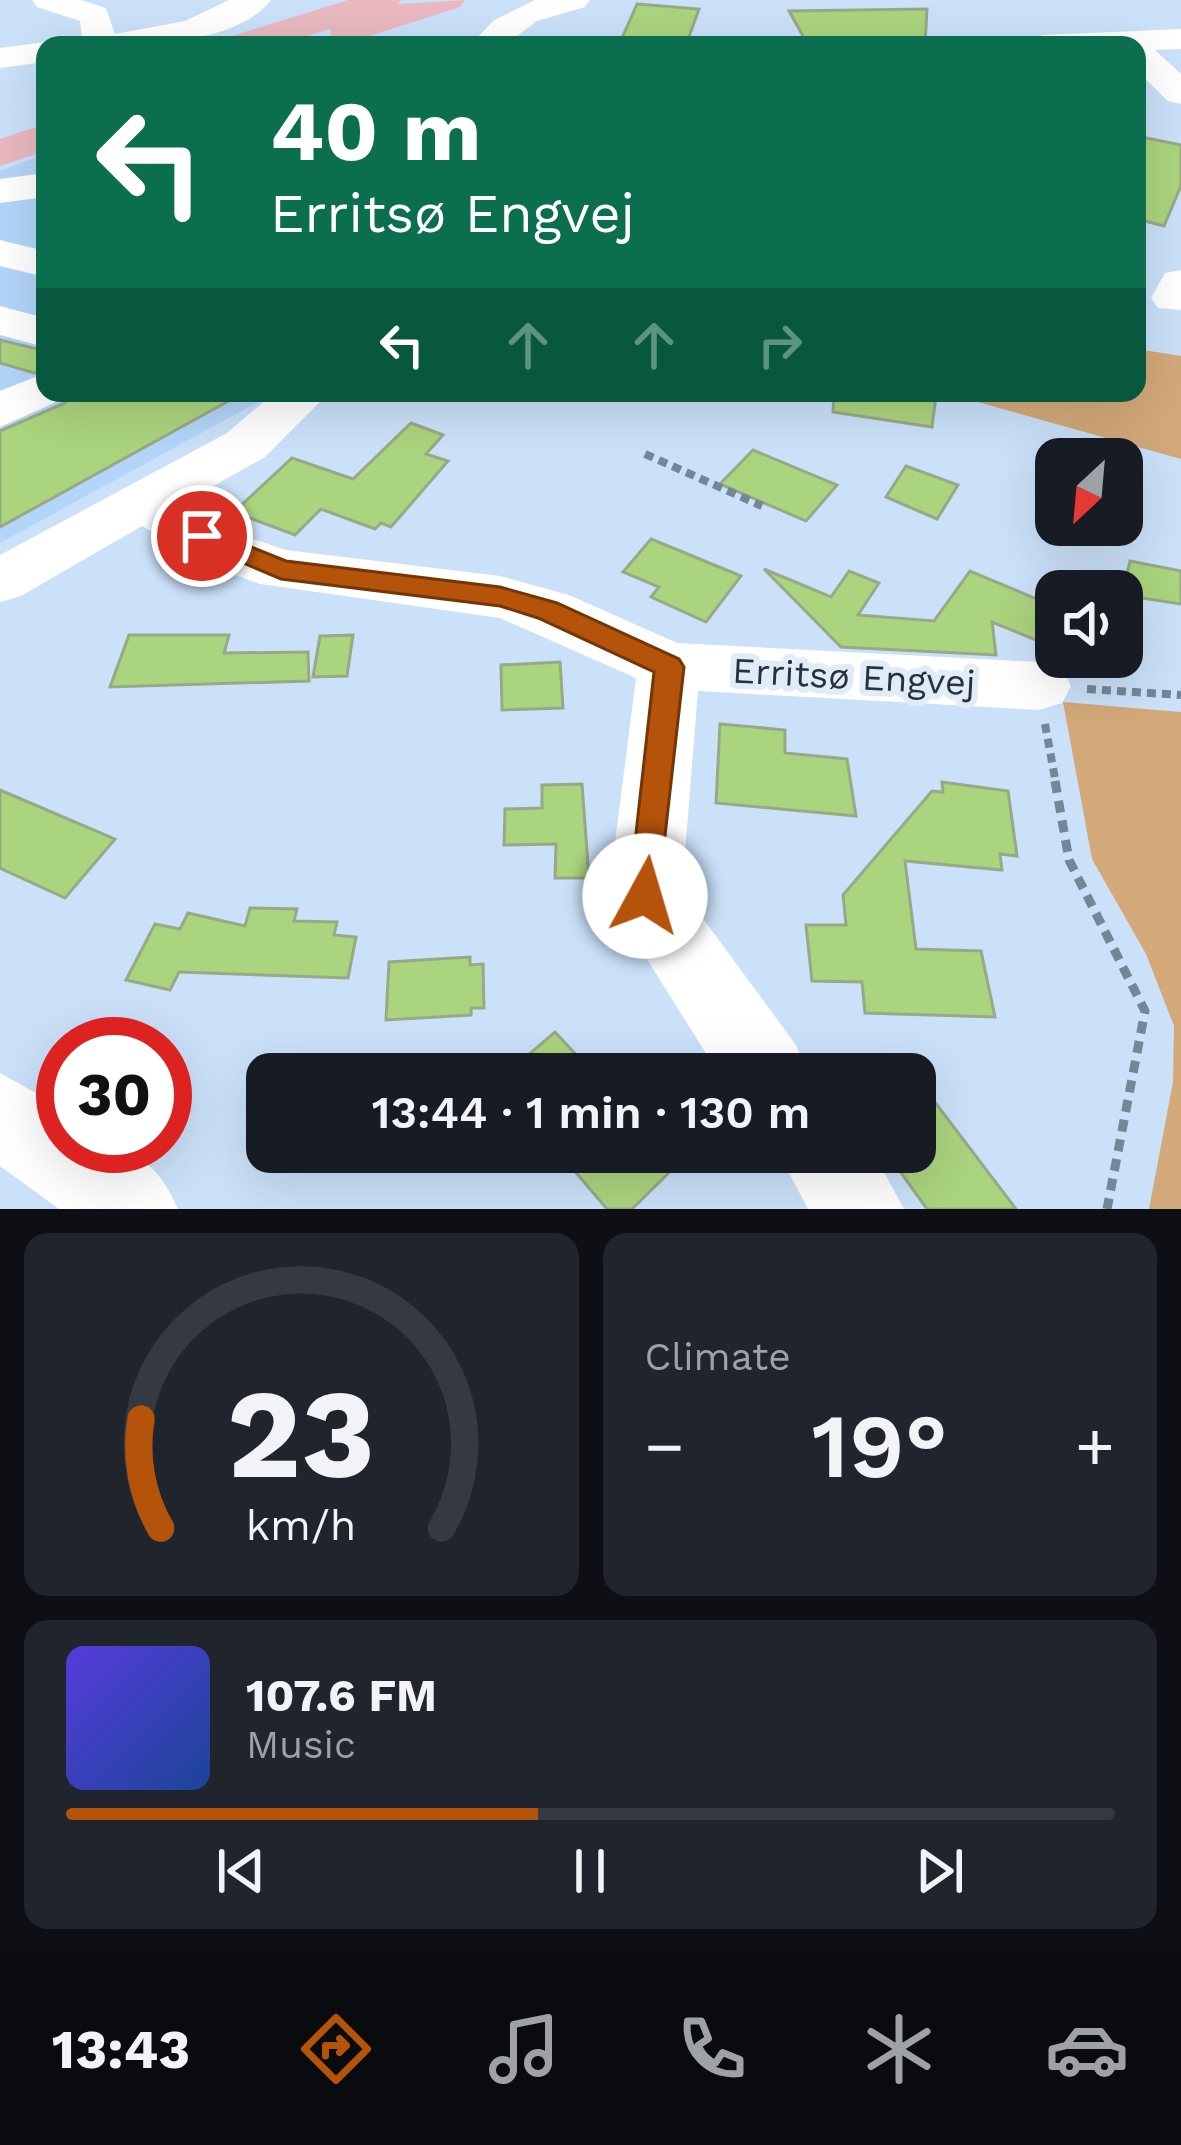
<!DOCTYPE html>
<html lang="en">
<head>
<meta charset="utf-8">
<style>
	:root { --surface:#171b24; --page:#20242c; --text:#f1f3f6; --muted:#9ea1a6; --line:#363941; --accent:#b45309 }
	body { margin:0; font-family:"Work Sans",sans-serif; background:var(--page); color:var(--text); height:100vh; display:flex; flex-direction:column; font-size:45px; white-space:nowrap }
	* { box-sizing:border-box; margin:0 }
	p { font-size:39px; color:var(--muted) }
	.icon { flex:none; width:66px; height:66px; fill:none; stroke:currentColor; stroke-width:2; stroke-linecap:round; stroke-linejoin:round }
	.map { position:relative; height:1209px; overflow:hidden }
	.details { display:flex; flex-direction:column; gap:24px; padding:24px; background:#0d0f14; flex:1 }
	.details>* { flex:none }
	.hud { position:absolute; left:36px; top:36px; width:1110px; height:366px; border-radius:24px; box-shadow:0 12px 48px #0002; background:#0b6e4f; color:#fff; overflow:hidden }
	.needle { width:78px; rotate:206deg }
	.fabs { position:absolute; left:1035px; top:438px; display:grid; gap:24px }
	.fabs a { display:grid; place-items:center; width:108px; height:108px; border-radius:24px; background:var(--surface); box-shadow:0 12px 48px #0002; font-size:60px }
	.speed { position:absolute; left:36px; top:1017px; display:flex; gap:24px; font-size:60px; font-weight:700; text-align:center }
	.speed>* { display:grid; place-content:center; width:156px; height:156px; border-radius:50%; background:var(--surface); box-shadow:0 12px 48px #0002; line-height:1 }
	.speed .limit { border:18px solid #d22; background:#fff; color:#111 }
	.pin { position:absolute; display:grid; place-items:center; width:102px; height:102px; color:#fff; margin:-51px; border:6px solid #fff; border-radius:50%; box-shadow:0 3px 12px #0007 }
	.me { position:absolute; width:132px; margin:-66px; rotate:6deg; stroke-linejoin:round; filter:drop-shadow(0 0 9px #0008) }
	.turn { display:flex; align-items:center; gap:42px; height:252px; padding:0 36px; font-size:54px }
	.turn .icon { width:156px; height:156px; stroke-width:2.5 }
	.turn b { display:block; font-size:84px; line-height:102px }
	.lanes { display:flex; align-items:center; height:114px; padding:0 36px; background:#0003; justify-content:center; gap:60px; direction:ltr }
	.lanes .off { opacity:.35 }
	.big { font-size:90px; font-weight:600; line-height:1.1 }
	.details .widget { flex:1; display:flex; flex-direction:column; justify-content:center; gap:18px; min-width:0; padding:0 42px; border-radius:24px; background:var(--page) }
	.details .dial { align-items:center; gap:0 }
	.dial svg { height:312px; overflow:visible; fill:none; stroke:var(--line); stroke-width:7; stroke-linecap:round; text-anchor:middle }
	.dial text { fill:var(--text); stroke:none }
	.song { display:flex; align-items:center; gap:36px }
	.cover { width:144px; height:144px; border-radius:18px; background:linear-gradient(135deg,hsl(250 70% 55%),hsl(220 70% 35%)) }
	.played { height:12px; border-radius:6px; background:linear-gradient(90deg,var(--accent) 45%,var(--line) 45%) }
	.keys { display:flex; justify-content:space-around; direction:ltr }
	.heat { display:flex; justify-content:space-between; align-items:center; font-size:66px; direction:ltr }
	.details .tiles { flex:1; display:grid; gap:24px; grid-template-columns:1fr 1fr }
	.widget:last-child { grid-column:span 2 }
	.trip { position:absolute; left:246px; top:1053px; width:690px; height:120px; border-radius:24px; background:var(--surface); box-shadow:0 12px 48px #0002; font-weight:600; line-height:120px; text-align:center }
	.dock { display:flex; height:192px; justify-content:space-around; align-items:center; background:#090b0e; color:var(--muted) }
	.dock .icon { width:84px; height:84px }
	.dock .on { color:var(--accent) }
	.dock b { font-size:54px; color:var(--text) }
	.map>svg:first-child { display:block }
	.built { fill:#b3d5f9 }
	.green { fill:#d3a979 }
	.building { fill:#abd47e; stroke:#98a987; stroke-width:3 }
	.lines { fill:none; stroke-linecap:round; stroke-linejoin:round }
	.path-far1 { stroke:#758697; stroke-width:8; stroke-dasharray:9 6; stroke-linecap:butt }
	.path { stroke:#758697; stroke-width:9; stroke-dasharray:12 8; stroke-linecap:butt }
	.minor { fill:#fff; fill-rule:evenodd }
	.major { fill:#e9b8c0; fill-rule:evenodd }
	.route { fill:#b45309; stroke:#753606; stroke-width:3 }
	.labels { text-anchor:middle; stroke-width:12; stroke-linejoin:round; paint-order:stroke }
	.street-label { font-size:36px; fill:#27323e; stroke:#e1ecf9 }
</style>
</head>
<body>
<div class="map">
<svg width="1181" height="1209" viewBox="0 0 1181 1209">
	<rect width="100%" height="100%" fill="#cae1f9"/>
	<polygon class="built" points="45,154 45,393 263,393 258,402 0,543 0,171"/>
	<g class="green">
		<polygon points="1137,349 1181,356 1181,459 946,393 1137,393"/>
		<polygon points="1063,702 1181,712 1181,1209 1149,1209 1173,1082 1174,1026 1146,954 1092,859"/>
	</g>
	<g class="building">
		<polygon points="637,4 699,9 686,45 619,45"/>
		<polygon points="927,9 925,45 808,45 789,11"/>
		<polygon points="1137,136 1181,145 1181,186 1164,226 1137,219"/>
		<polygon points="0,340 45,351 45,369 34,373 0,363"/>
		<polygon points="70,393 243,393 0,527 0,431 65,403"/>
		<polygon points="834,393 936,396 932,427 833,412"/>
		<polygon points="411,423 443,435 426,454 448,461 391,527 381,523 375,529 321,509 295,535 234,512 292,458 353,479"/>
		<polygon points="753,450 837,485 806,521 720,484"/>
		<polygon points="906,466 958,485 937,519 886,497"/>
		<polygon points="651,539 741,576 706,622 651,597 659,587 623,572"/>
		<polygon points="1130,561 1181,571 1181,604 1122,595"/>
		<polygon points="764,569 831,597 849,571 879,583 858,615 934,621 970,571 1056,607 1056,629 1048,645 992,622 996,655 841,647"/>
		<polygon points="129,635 229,635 224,653 308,652 309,681 110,687"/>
		<polygon points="353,635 347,676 313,677 320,636"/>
		<polygon points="560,662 563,708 502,710 501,665"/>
		<polygon points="720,724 785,730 785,753 847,759 856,816 716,803"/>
		<polygon points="942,782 1008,791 1017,856 1000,854 1002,870 905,861 916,949 981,951 995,1017 865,1013 862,982 812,981 806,925 846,925 843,895 932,791 943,792"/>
		<polygon points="582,784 589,878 555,878 556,844 504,845 505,809 542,808 542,785"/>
		<polygon points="0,790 115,839 65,898 0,868"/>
		<polygon points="250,908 297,909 294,921 337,922 334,935 356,937 348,978 179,972 170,990 126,980 155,924 180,929 188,913 245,926"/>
		<polygon points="470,957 470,965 483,964 484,1008 471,1008 471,1015 386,1020 389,962"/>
		<polygon points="555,1032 594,1074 506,1074"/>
		<polygon points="915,1076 1016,1209 927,1209 886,1152 915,1152"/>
		<polygon points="589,1152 690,1152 632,1209 607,1209 572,1168"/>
	</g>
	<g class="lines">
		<g class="path-far1">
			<polyline points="645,454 762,506"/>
			<polyline points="1087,689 1181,695"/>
			<polyline points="1045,724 1056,784"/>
		</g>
		<polyline class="path" points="1055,781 1069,860 1145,1011 1107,1209"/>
		<g class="minor">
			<path d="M32,0H81L106,8L115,34L185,21L229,0H271C234,47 137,45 83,45L80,21L37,7Z"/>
			<polygon points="535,0 590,0 585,7 537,21 505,45 470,45 494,20"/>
			<polygon points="1181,29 1181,49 1155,50 1181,74 1181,104 1168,101 1137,71 1137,45 1026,45 1043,35"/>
			<polygon points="45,42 57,45 45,45 45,62 0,68 0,48"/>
			<polygon points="45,173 45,197 0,203 0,179"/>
			<polygon points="0,240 45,251 45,277 0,266"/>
			<polygon points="1181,270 1181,310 1158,308 1151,298 1165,273"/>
			<polygon points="0,306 45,318 45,347 0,335"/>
			<polygon points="45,373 45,393 66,393 63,399 0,427 0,391"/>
			<polygon points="274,393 329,393 265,457 185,502 250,538 286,550 500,576 569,595 677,643 1039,662 1062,669 1071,686 1062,703 1039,710 698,691 682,890 796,1045 808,1074 719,1074 608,897 636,678 500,618 260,584 210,566 142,526 21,596 0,602 0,555 227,433"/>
			<path d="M0,1073L63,1108V1146C121,1146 154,1151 178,1209H59L0,1166Z"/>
			<polygon points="778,1152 873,1152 904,1209 808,1209"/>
		</g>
		<g class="major">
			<polygon points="348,0 401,0 398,4 465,0 460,7 345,44 332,41 330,29 280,45 223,45 229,37"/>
			<polygon points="45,124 45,151 0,166 0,139"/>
		</g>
	</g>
	<polygon class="route" points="202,527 286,561 500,587 557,603 679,659 684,667 657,907 645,911 633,907 629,896 654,672 538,618 500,606 281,579 193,542 193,530"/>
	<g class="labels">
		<g class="street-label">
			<text transform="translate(854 676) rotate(3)" y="13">Erritsø Engvej</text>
		</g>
	</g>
</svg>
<div class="fabs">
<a><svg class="needle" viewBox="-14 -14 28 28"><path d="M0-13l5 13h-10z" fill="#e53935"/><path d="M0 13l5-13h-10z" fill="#9ea1a6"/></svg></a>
<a><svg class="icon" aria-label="sound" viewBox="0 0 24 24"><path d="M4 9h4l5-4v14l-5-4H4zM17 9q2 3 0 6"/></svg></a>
</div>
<div class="speed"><div class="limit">30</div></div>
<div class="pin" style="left:202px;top:536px;background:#d93025"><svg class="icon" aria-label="arrive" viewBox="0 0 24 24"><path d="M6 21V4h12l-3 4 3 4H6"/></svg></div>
<svg class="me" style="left:645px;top:896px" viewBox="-20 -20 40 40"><circle r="19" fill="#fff"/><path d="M0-13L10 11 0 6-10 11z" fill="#b45309"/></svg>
<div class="trip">13:44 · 1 min · 130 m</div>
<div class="hud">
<div class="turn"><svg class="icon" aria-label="left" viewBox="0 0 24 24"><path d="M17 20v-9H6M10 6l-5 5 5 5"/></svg><div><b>40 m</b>Erritsø Engvej</div></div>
<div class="lanes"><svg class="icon" aria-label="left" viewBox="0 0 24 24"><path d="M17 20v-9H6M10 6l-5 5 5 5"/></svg><svg class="icon off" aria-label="ahead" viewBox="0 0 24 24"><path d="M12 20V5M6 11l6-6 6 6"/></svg><svg class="icon off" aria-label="ahead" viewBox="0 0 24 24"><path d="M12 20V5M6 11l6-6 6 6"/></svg><svg class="icon off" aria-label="right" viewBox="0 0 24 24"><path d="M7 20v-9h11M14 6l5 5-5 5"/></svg></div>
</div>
</div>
<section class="details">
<div class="tiles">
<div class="widget dial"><svg viewBox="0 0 100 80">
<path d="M14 69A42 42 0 1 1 86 69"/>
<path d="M14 69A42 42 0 0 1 9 41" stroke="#b45309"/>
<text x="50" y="56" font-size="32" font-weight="700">23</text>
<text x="50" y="72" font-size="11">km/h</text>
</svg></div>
<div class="widget"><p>Climate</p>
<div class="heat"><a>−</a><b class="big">19°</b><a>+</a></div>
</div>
<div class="widget">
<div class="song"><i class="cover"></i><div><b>107.6 FM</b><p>Music</p></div></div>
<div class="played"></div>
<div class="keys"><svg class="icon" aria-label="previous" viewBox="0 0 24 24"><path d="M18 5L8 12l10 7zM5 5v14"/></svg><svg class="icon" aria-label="pause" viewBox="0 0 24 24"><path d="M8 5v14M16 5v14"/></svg><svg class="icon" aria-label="next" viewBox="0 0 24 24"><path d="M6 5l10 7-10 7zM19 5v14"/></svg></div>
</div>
</div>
</section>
<nav class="dock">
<b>13:43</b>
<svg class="icon on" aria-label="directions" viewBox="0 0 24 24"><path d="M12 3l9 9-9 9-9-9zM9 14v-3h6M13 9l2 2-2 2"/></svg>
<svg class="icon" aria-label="music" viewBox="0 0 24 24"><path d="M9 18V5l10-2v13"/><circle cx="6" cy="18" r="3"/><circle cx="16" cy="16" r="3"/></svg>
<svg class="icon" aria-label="phone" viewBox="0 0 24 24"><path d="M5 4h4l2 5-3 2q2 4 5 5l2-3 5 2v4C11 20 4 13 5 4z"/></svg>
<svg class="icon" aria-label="climate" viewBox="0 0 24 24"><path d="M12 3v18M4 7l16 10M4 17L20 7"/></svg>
<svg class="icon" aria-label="car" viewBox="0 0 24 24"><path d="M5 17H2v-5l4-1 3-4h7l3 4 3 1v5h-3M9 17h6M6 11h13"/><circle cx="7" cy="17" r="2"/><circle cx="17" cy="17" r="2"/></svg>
</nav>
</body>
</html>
